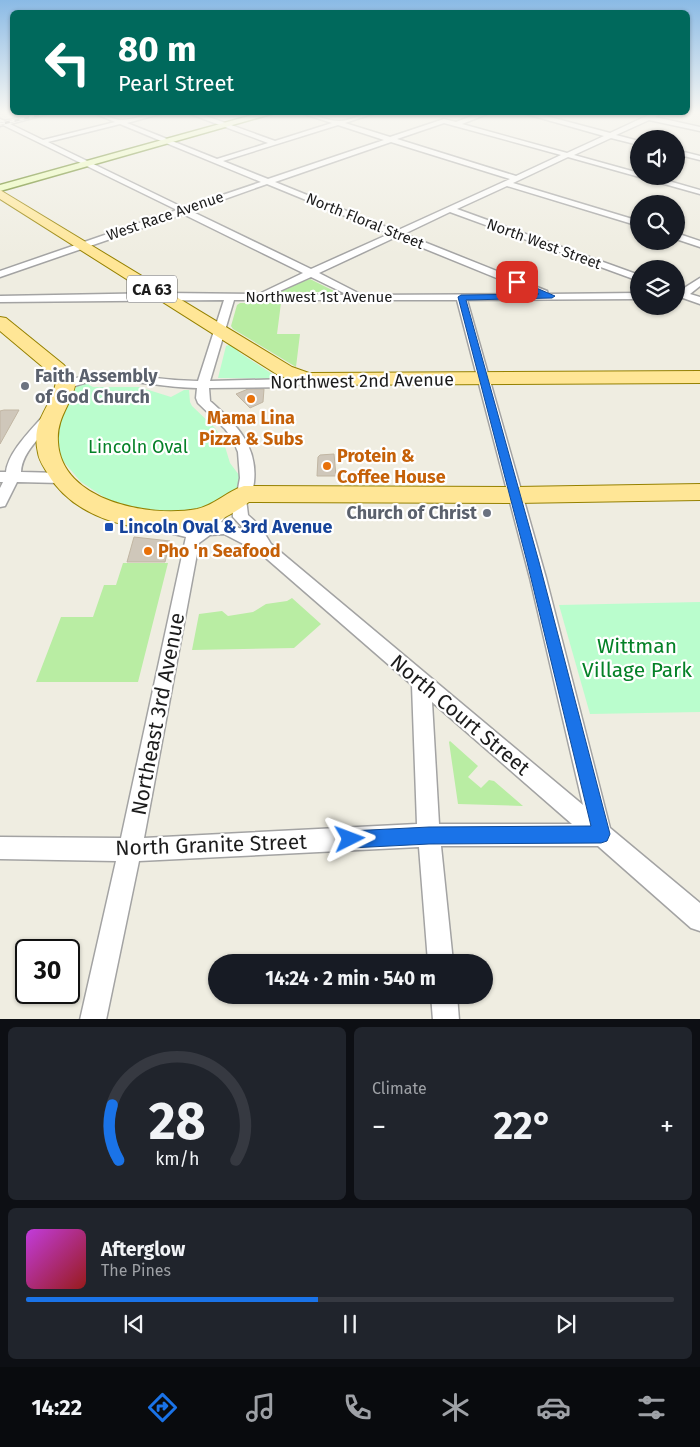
<!DOCTYPE html>
<html lang="en">
<head>
<meta charset="utf-8">
<style>
	:root { --surface:#171b24; --page:#20242c; --text:#f1f3f6; --muted:#9ea1a6; --line:#363941; --accent:#1a73e8 }
	body { margin:0; font-family:"Fira Sans",sans-serif; background:var(--page); color:var(--text); height:100vh; display:flex; flex-direction:column; font-size:19px; white-space:nowrap }
	* { box-sizing:border-box; margin:0 }
	p { font-size:16px; color:var(--muted) }
	.icon { flex:none; width:28px; height:28px; fill:none; stroke:currentColor; stroke-width:2; stroke-linecap:round; stroke-linejoin:round }
	.map { position:relative; height:1019px; overflow:hidden }
	.details { display:flex; flex-direction:column; gap:8px; padding:8px; background:#0d0f14; flex:1 }
	.details>* { flex:none }
	.top-card { position:absolute; left:10px; top:10px; width:680px; height:105px; border-radius:8px; box-shadow:0 1px 4px #0004; background:#00695c; color:#fff; overflow:hidden }
	.controls { position:absolute; left:630px; top:130px; display:grid; gap:10px }
	.controls a { display:grid; place-items:center; width:55px; height:55px; border-radius:50%; background:var(--surface); box-shadow:0 1px 4px #0004; font-size:25px }
	.speed { position:absolute; left:15px; top:939px; display:flex; gap:10px; font-size:25px; font-weight:700; text-align:center }
	.speed>* { display:grid; place-content:center; width:65px; height:65px; border-radius:50%; background:var(--surface); box-shadow:0 1px 4px #0004; line-height:1 }
	.speed .limit { border:2px solid #111; border-radius:8px; background:#fff; color:#111 }
	.pin { position:absolute; display:grid; place-items:center; width:42px; height:42px; color:#fff; margin:-21px; border-radius:10px; box-shadow:0 2px 8px #0006 }
	.me { position:absolute; width:55px; margin:-28px; rotate:87deg; stroke-linejoin:round; filter:drop-shadow(0 0 4px #0008) }
	.turn { display:flex; align-items:center; gap:18px; height:105px; padding:0 25px; font-size:22px }
	.turn .icon { width:65px; height:65px; stroke-width:2.5 }
	.turn b { display:block; font-size:35px; line-height:42px }
	.big { font-size:38px; font-weight:700; line-height:1.1 }
	.details .card { flex:1; display:flex; flex-direction:column; justify-content:center; gap:8px; min-width:0; padding:0 18px; border-radius:8px; background:var(--page) }
	.details .dial { align-items:center; gap:0 }
	.dial svg { height:130px; overflow:visible; fill:none; stroke:var(--line); stroke-width:7; stroke-linecap:round; text-anchor:middle }
	.dial text { fill:var(--text); stroke:none }
	.song { display:flex; align-items:center; gap:15px }
	.cover { width:60px; height:60px; border-radius:8px; background:linear-gradient(135deg,hsl(290 70% 55%),hsl(0 70% 35%)) }
	.played { height:5px; border-radius:2px; background:linear-gradient(90deg,var(--accent) 45%,var(--line) 45%) }
	.keys { display:flex; justify-content:space-around; direction:ltr }
	.heat { display:flex; justify-content:space-between; align-items:center; font-size:28px; direction:ltr }
	.details .tiles { flex:1; display:grid; gap:8px; grid-template-columns:1fr 1fr }
	.card:last-child { grid-column:span 2 }
	.trip { position:absolute; left:208px; top:954px; width:285px; height:50px; border-radius:25px; background:var(--surface); box-shadow:0 1px 4px #0004; font-weight:700; line-height:50px; text-align:center }
	.dock { display:flex; height:80px; justify-content:space-around; align-items:center; background:#090b0e; color:var(--muted) }
	.dock .icon { width:35px; height:35px }
	.dock .on { color:var(--accent) }
	.dock b { font-size:22px; color:var(--text) }
	.map>svg:first-child { display:block }
	.grass { fill:#b9eda3 }
	.park { fill:#bafdcd }
	.building { fill:#cfc7ba; stroke:#c1b6a3 }
	.lines { fill:none; stroke-linecap:round; stroke-linejoin:round }
	.minor-casing { stroke:#a3a3a3; stroke-width:3 }
	.secondary-casing { stroke:#537700; stroke-width:3 }
	.primary-casing { stroke:#958100; stroke-width:2 }
	.minor { fill:#fff; fill-rule:evenodd }
	.secondary { fill:#eafdb1; fill-rule:evenodd }
	.primary { fill:#ffe696; fill-rule:evenodd }
	.rail-casing { stroke:#6a6a6a; stroke-width:2.5 }
	.rail { stroke:#fff; stroke-width:2; stroke-dasharray:5; stroke-linecap:butt }
	.route { fill:#1a73e8; stroke:#114b97 }
	.worship-dot { fill:#6b7280; stroke:#fff; stroke-width:2 }
	.food-dot { fill:#e8710a; stroke:#fff; stroke-width:2 }
	.transit-dot { fill:#1a4fb4; stroke:#fff; stroke-width:2 }
	.labels { text-anchor:middle; stroke-width:4.5; stroke-linejoin:round; paint-order:stroke }
	.far-street-label { font-size:15px; fill:#1c1c1c; stroke:#fff }
	.shield { fill:#fff; stroke:#606060; stroke-width:1 }
	.shield-label { font-size:16px; font-weight:bold; fill:#1c1c1c }
	.worship-label { font-size:18px; font-weight:bold; fill:#5b616d; stroke:#fff; text-anchor:start }
	.street-label { font-size:18px; fill:#1c1c1c; stroke:#fff }
	.food-label { font-size:18px; font-weight:bold; fill:#c56008; stroke:#fff; text-anchor:start }
	.park-label { font-size:18px; fill:#048127; stroke:#fff }
	.transit-label { font-size:18px; font-weight:bold; fill:#164399; stroke:#fff; text-anchor:start }
	.near-park-label { font-size:21px; fill:#048127; stroke:#fff }
	.near-street-label { font-size:21px; fill:#1c1c1c; stroke:#fff }
</style>
</head>
<body>
<div class="map">
<svg width="700" height="1020" viewBox="0 0 700 1020">
	<rect width="100%" height="100%" fill="#efede1"/>
	<g class="grass">
		<polygon points="310,279 336,292 278,292 278,290"/>
		<polygon points="240,303 281,303 277,334 300,334 296,367 233,329 231,326 237,305"/>
		<polygon points="123,563 168,563 138,682 36,682 61,617 93,617 104,585 116,585"/>
		<polygon points="292,598 321,624 294,648 192,650 199,614 222,611 228,616 253,612 266,604 287,601"/>
		<polygon points="450,741 478,766 468,777 481,788 489,780 494,781 523,806 458,804 449,742"/>
	</g>
	<g class="park">
		<polygon points="232,344 240,353 280,379 218,378 226,346"/>
		<polygon points="89,381 89,385 93,387 139,387 171,397 184,390 189,390 190,402 192,406 215,428 223,440 230,463 239,475 239,483 237,491 222,503 177,515 127,507 107,499 81,482 63,461 59,452 55,432 70,394 79,384"/>
		<polygon points="700,602 700,712 590,714 559,605"/>
	</g>
	<g class="building">
		<polygon points="248,389 264,389 263,402 250,408 236,394"/>
		<polygon points="4,410 19,410 0,444 0,411"/>
		<polygon points="334,454 336,476 317,476 318,457 320,455"/>
		<polygon points="134,537 170,541 165,562 127,562"/>
	</g>
	<g class="lines">
		<g class="minor-casing">
			<g id="minor">
				<path d="M42,112H55L10,124L43,140L115,122L92,112C103,112 113,121 123,120C138,119 151,112 167,112L127,123L217,159L268,143L185,112H195L275,141L332,123L298,112C313,112 325,121 338,121C349,122 363,112 378,112L345,123L390,137L444,119L456,122L482,112H492L462,124L567,153L604,136L519,112H531L610,133L655,112H664L655,117L700,127V131L649,120L616,135L639,141V145L611,138L574,155L639,173V176H651L700,190V194L568,157L513,183L639,221V226L507,186L457,209L639,275V281L450,212L404,234L547,291L548,294L639,293V299L467,300L546,578L610,828L700,903V931L691,928L598,846H441L453,962H428L419,847L139,861L106,1020H80L116,861L0,859V837L121,838L186,537L150,528L147,524L150,520L155,518L181,525L203,524C210,515 217,501 229,505L231,509L221,522L231,524L247,532L233,517L232,499L237,494L240,478L238,452L232,438L225,429L198,403L196,398L197,388C163,388 125,377 92,381C83,383 75,386 66,389L60,385L62,382C108,366 150,381 198,381L224,300L0,302V296L164,293L259,294L303,273L183,214L0,277V271L177,210L3,125L0,126V119L5,121ZM444,123L561,155L516,176L397,139ZM120,124L261,182L184,208L48,142ZM338,125L384,140L268,179L223,161ZM391,142L510,179L396,231L275,182ZM267,184L389,234L311,269L191,211ZM396,237L536,294L362,295L319,273ZM311,277L348,295L273,294ZM234,300H457L530,578L583,805L271,544L260,526L248,515L246,499C252,496 253,489 254,482C258,445 235,423 210,401L209,388L289,387L311,382L313,379L307,375L289,379L210,381ZM224,534L259,552L412,685L417,824L144,838L199,543L210,535ZM432,702L572,824H439Z"/>
				<polygon points="676,150 700,156 700,160 676,154"/>
				<polygon points="676,233 700,241 700,247 676,239"/>
				<polygon points="700,278 700,286 690,294 700,297 700,304 683,298 676,299 676,289 681,290"/>
				<path d="M50,413L56,417C45,434 22,450 21,472L61,473L66,474L68,478L66,482L61,483L17,482L5,506L0,507V488L3,482H0V472H6C8,452 32,429 45,414Z"/>
				<polygon points="431,995 457,995 459,1020 433,1020"/>
			</g>
		</g>
		<g class="secondary-casing">
			<polygon id="secondary" points="263,112 278,112 0,191 0,185"/>
		</g>
		<g class="primary-casing">
			<g id="primary">
				<polygon points="0,190 292,367 309,373 700,371 700,383 307,385 278,375 0,199"/>
				<path d="M0,317L6,318L64,365L76,380C74,402 56,416 58,442C61,501 150,518 197,509C215,505 227,491 244,486L516,487L700,484V500L516,503L249,502C233,514 217,523 198,527C146,537 75,521 48,474C44,467 39,461 38,453C30,418 53,407 56,381L50,373L0,331Z"/>
			</g>
		</g>
		<use href="#minor" class="minor"/>
		<use href="#secondary" class="secondary"/>
		<use href="#primary" class="primary"/>
		<g class="rail-casing">
			<polyline id="rail" points="0,124 52,112"/>
		</g>
		<use href="#rail" class="rail"/>
	</g>
	<linearGradient id="sky" x2="0" y2="1"><stop stop-color="#8abae5"/><stop offset="0.44" stop-color="#f8f7f2"/><stop offset="1" stop-color="#f8f7f2" stop-opacity="0"/></linearGradient>
	<rect width="700" height="255" fill="url(#sky)"/>
	<polygon class="route" points="514,281 520,281 555,296 552,298 466,300 539,562 610,834 607,841 601,843 429,844 350,848 343,845 341,839 343,833 350,831 429,827 591,826 527,562 458,297 461,295 539,294 514,284"/>
	<g class="worship-dot">
		<circle cx="25" cy="386" r="5"/>
		<circle cx="487" cy="513" r="5"/>
	</g>
	<g class="food-dot">
		<circle cx="251" cy="399" r="5"/>
		<circle cx="327" cy="466" r="5"/>
		<circle cx="148" cy="551" r="5"/>
	</g>
	<rect class="transit-dot" x="104" y="522" width="10" height="10" rx="2.5"/>
	<g class="labels">
		<g class="far-street-label">
			<text transform="translate(165 216) rotate(-19)" y="5">West Race Avenue</text>
			<text transform="translate(365 221) rotate(22)" y="5">North Floral Street</text>
			<text transform="translate(544 244) rotate(20)" y="5">North West Street</text>
			<text x="319" y="302">Northwest 1st Avenue</text>
		</g>
		<rect class="shield" x="127" y="275.5" width="50" height="27" rx="4"/>
		<g class="shield-label">
			<text x="152" y="295">CA 63</text>
		</g>
		<g class="worship-label">
			<text x="35" y="382">Faith Assembly<tspan x="35" dy="21">of God Church</tspan></text>
			<text x="477" y="519" text-anchor="end">Church of Christ</text>
		</g>
		<g class="street-label">
			<text transform="translate(362 381) rotate(-1)" y="6">Northwest 2nd Avenue</text>
		</g>
		<g class="food-label">
			<text x="251" y="424" text-anchor="middle">Mama Lina<tspan x="251" dy="21">Pizza &amp; Subs</tspan></text>
			<text x="337" y="462">Protein &amp;<tspan x="337" dy="21">Coffee House</tspan></text>
			<text x="158" y="557">Pho 'n Seafood</text>
		</g>
		<g class="park-label">
			<text x="138" y="453">Lincoln Oval</text>
		</g>
		<g class="transit-label">
			<text x="119" y="533">Lincoln Oval &amp; 3rd Avenue</text>
		</g>
		<g class="near-park-label">
			<text x="637" y="653">Wittman<tspan x="637" dy="24">Village Park</tspan></text>
		</g>
		<g class="near-street-label">
			<text transform="translate(158 714) rotate(-79)" y="7">Northeast 3rd Avenue</text>
			<text transform="translate(460 715) rotate(40)" y="7">North Court Street</text>
			<text transform="translate(211 845) rotate(-2)" y="7">North Granite Street</text>
		</g>
	</g>
</svg>
<div class="controls">
<a><svg class="icon" aria-label="sound" viewBox="0 0 24 24"><path d="M4 9h4l5-4v14l-5-4H4zM17 9q2 3 0 6"/></svg></a>
<a><svg class="icon" aria-label="search" viewBox="0 0 24 24"><circle cx="10" cy="10" r="6"/><path d="M15 15l6 6"/></svg></a>
<a><svg class="icon" aria-label="layers" viewBox="0 0 24 24"><path d="M12 4l9 5-9 5-9-5zM3 14l9 5 9-5"/></svg></a>
</div>
<div class="speed"><div class="limit">30</div></div>
<div class="pin" style="left:517px;top:282px;background:#d93025"><svg class="icon" aria-label="arrive" viewBox="0 0 24 24"><path d="M6 21V4h12l-3 4 3 4H6"/></svg></div>
<svg class="me" style="left:350px;top:839px" viewBox="-20 -20 40 40"><path d="M0-17L14 15 0 8-14 15z" fill="#1a73e8" stroke="#fff" stroke-width="4"/></svg>
<div class="trip">14:24 · 2 min · 540 m</div>
<div class="top-card">
<div class="turn"><svg class="icon" aria-label="left" viewBox="0 0 24 24"><path d="M17 20v-9H6M10 6l-5 5 5 5"/></svg><div><b>80 m</b>Pearl Street</div></div>
</div>
</div>
<section class="details">
<div class="tiles">
<div class="card dial"><svg viewBox="0 0 100 80">
<path d="M14 69A42 42 0 1 1 86 69"/>
<path d="M14 69A42 42 0 0 1 10 35" stroke="#1a73e8"/>
<text x="50" y="56" font-size="32" font-weight="700">28</text>
<text x="50" y="72" font-size="11">km/h</text>
</svg></div>
<div class="card"><p>Climate</p>
<div class="heat"><a>−</a><b class="big">22°</b><a>+</a></div>
</div>
<div class="card">
<div class="song"><i class="cover"></i><div><b>Afterglow</b><p>The Pines</p></div></div>
<div class="played"></div>
<div class="keys"><svg class="icon" aria-label="previous" viewBox="0 0 24 24"><path d="M18 5L8 12l10 7zM5 5v14"/></svg><svg class="icon" aria-label="pause" viewBox="0 0 24 24"><path d="M8 5v14M16 5v14"/></svg><svg class="icon" aria-label="next" viewBox="0 0 24 24"><path d="M6 5l10 7-10 7zM19 5v14"/></svg></div>
</div>
</div>
</section>
<nav class="dock">
<b>14:22</b>
<svg class="icon on" aria-label="directions" viewBox="0 0 24 24"><path d="M12 3l9 9-9 9-9-9zM9 14v-3h6M13 9l2 2-2 2"/></svg>
<svg class="icon" aria-label="music" viewBox="0 0 24 24"><path d="M9 18V5l10-2v13"/><circle cx="6" cy="18" r="3"/><circle cx="16" cy="16" r="3"/></svg>
<svg class="icon" aria-label="phone" viewBox="0 0 24 24"><path d="M5 4h4l2 5-3 2q2 4 5 5l2-3 5 2v4C11 20 4 13 5 4z"/></svg>
<svg class="icon" aria-label="climate" viewBox="0 0 24 24"><path d="M12 3v18M4 7l16 10M4 17L20 7"/></svg>
<svg class="icon" aria-label="car" viewBox="0 0 24 24"><path d="M5 17H2v-5l4-1 3-4h7l3 4 3 1v5h-3M9 17h6M6 11h13"/><circle cx="7" cy="17" r="2"/><circle cx="17" cy="17" r="2"/></svg>
<svg class="icon" aria-label="filters" viewBox="0 0 24 24"><path d="M4 7h16M4 17h16"/><circle cx="9" cy="7" r="2"/><circle cx="15" cy="17" r="2"/></svg>
</nav>
</body>
</html>
